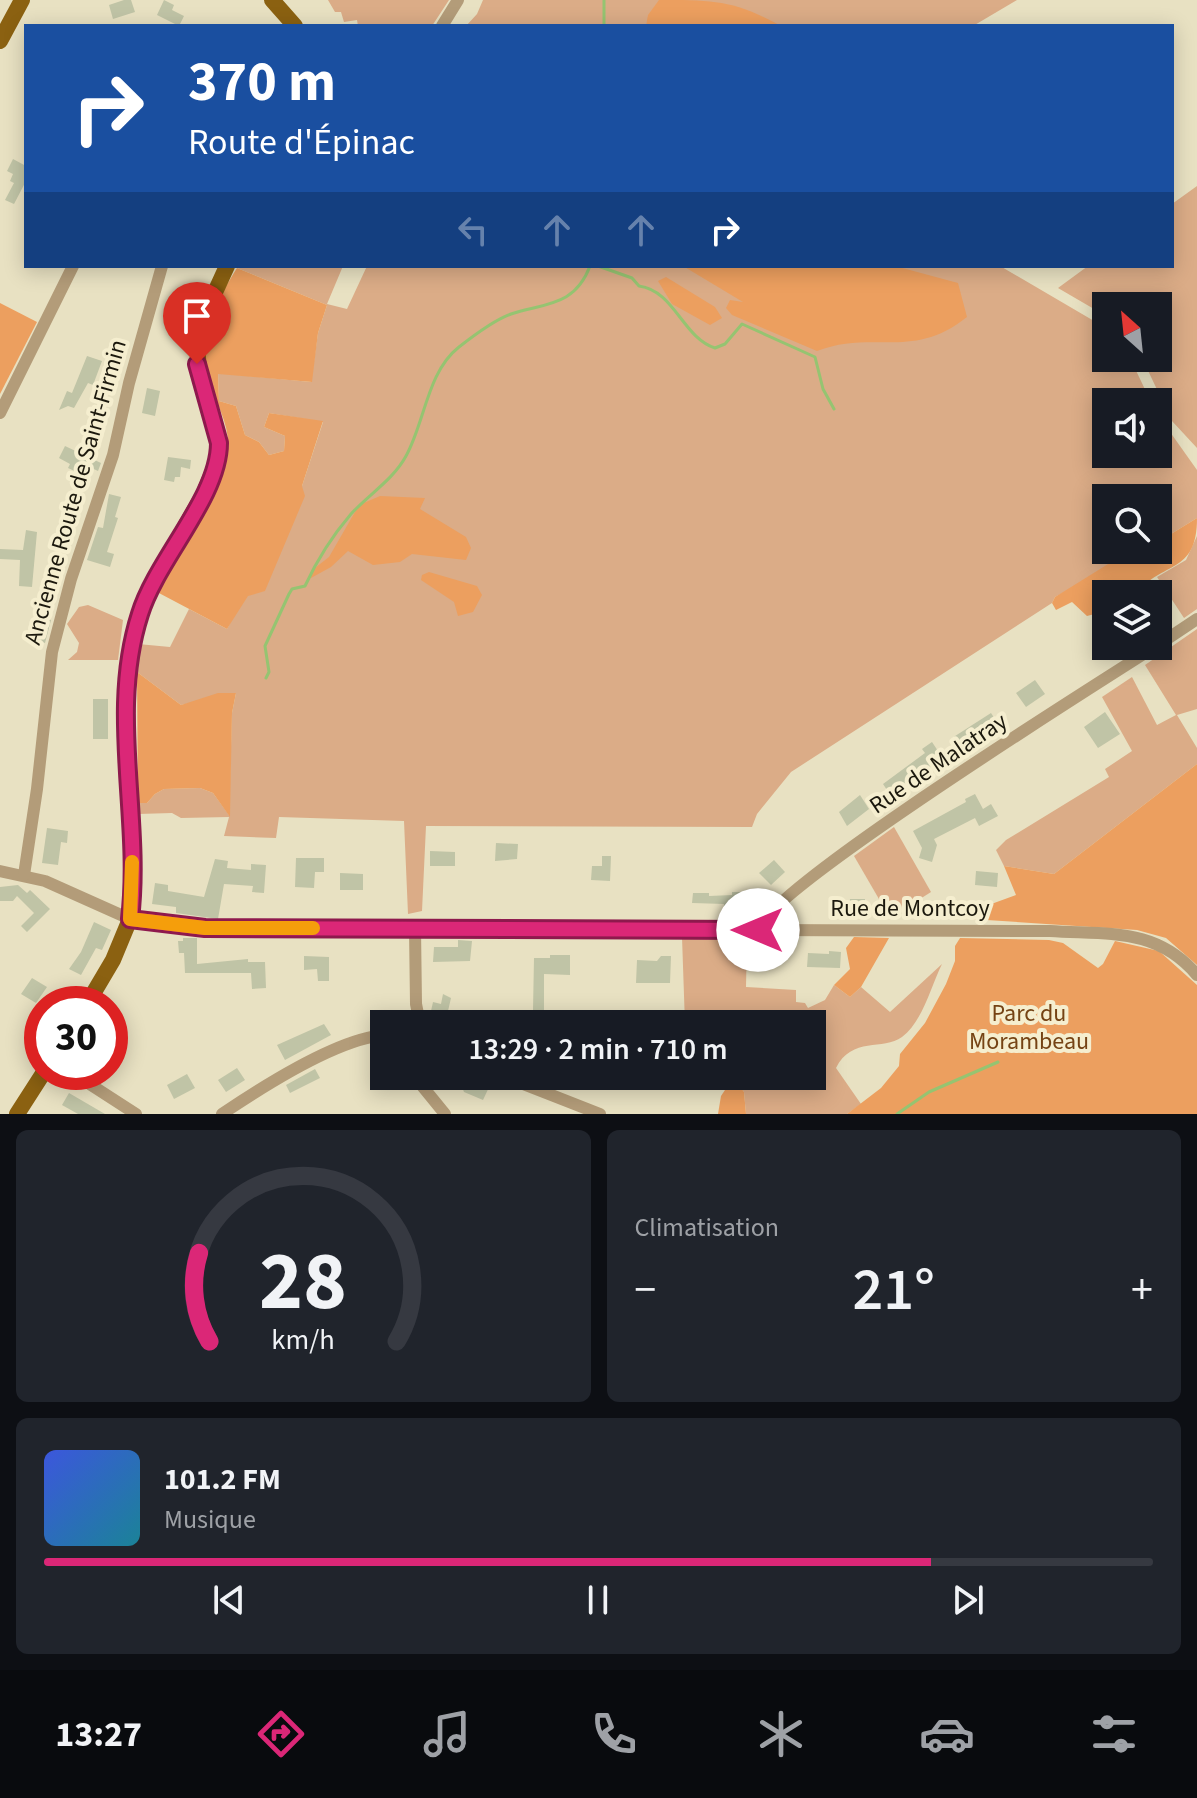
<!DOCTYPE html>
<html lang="fr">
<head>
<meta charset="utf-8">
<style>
	:root { --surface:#171b24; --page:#20242c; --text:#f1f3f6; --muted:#9ea1a6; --line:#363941; --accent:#db2777 }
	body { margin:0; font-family:"Source Sans 3",sans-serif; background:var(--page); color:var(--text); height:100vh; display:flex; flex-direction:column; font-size:30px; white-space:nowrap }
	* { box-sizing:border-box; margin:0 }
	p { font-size:26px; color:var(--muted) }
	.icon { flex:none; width:44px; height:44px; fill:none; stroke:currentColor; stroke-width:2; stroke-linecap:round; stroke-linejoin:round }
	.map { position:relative; height:1114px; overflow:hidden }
	.sheet { display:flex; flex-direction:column; gap:16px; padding:16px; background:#0d0f14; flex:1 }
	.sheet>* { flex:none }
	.guide { position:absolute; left:24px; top:24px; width:1150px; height:244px; border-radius:0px; box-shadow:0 4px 20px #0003; background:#1a4fa0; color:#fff; overflow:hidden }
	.needle { width:52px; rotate:333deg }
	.controls { position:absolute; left:1092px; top:292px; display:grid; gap:16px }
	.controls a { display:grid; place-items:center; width:80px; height:80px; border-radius:0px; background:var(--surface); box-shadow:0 4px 20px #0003; font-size:40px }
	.speed { position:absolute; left:24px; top:986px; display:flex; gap:16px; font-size:40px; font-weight:700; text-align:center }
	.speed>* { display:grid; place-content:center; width:104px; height:104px; border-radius:50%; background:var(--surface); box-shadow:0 4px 20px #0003; line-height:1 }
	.speed .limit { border:12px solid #d22; background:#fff; color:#111 }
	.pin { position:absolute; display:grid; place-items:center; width:68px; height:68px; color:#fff; margin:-82px -34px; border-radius:50% 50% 50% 0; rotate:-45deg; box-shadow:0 0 8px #0007 }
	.pin .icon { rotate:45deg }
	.me { position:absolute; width:88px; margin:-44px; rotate:270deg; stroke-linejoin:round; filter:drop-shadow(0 0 6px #0008) }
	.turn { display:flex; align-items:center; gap:28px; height:168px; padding:0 32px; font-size:36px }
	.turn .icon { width:104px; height:104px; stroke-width:2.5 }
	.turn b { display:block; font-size:56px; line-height:68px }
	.lanes { display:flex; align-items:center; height:76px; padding:0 32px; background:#0003; justify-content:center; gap:40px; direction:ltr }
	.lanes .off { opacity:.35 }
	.big { font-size:60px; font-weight:600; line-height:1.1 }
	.sheet .widget { flex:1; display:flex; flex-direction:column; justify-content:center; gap:12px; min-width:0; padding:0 28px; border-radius:12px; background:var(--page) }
	.sheet .dial { align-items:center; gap:0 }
	.dial svg { height:208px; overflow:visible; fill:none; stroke:var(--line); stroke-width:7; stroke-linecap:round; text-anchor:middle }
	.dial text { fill:var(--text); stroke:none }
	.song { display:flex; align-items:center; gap:24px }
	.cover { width:96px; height:96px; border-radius:12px; background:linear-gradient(135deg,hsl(230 70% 55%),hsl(190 70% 35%)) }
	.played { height:8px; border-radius:4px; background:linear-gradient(90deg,var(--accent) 80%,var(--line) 80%) }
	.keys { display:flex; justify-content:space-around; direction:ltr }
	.heat { display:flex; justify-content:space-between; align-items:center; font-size:44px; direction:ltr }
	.sheet .tiles { flex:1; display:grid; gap:16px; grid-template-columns:1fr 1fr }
	.widget:last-child { grid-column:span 2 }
	.trip { position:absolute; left:370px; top:1010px; width:456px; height:80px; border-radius:0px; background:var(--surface); box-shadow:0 4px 20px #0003; font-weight:600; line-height:80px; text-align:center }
	.menu { display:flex; height:128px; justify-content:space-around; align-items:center; background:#090b0e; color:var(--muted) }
	.menu .icon { width:56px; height:56px }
	.menu .on { color:var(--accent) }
	.menu b { font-size:36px; color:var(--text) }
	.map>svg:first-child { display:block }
	.green { fill:#dbac87 }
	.forest { fill:#ec9f5f }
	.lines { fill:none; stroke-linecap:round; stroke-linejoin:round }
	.stream { stroke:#95c471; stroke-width:3 }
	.building { fill:#c0c4a6 }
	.minor { stroke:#b39c79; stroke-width:12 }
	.major { stroke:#8b6111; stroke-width:16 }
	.route-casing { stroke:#8e194d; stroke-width:20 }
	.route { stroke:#db2777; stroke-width:14 }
	.slow { stroke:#f59e0b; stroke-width:14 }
	.labels { text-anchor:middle; stroke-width:8; stroke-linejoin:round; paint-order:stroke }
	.street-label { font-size:24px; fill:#1b180d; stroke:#f5eecf }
	.park-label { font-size:24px; fill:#754314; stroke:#f5eecf }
</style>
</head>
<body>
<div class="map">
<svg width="1197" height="1114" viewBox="0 0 1197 1114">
	<rect width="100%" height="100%" fill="#e8e1c2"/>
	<g class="green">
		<polygon points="328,0 449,0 432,26 358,26 357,20 344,22 341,12 335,12"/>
		<polygon points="483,0 1017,0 973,26 466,26 477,14"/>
		<polygon points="1197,186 1197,448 1172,421 1142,358 1158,358 1158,306 1106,306 1106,316 1058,288 1088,266 1172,266 1172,204"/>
		<polygon points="238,266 343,266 327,304 347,309 367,266 1000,266 1106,328 1106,358 1130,358 1151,402 1106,402 1106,454 1158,454 1158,415 1197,470 1197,518 1158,542 1158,498 1106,498 1106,550 1144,550 1055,597 1052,603 791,772 757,814 752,827 426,826 422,911 408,914 404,821 279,817 276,838 224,836 229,817 181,818 172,813 138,814 138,803 147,803 155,794 164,789 200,788 213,793 229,815 232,713 236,693 181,705 137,672 138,644 170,647 189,609 227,629 302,486 323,422 269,413 264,427 285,436 284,451 269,455 259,442 245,435 236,406 219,401 218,373 311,382 318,333 327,305 237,268"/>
		<polygon points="1197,536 1197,609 1184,618 1157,577 1186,560"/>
		<polygon points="88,605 123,620 118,660 68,660 77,652 79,643 67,624 79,607"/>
		<polygon points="1197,629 1197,709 1177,715 1197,748 1197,764 1054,874 1004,866 996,850 1006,840 1109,777 1105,769 1132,751 1102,697 1132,677 1157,725 1176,715 1145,665"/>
		<polygon points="894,827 931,892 890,918 854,856"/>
		<path d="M682,937H747L746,987L796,990V1002L805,1003L808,1008L825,1000L834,985L850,997L861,987L890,1012L942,964C931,986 923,1021 902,1037C883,1051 852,1036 836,1068L861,1104L847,1114H746L744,1092L737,1082L740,1076H812V1045L826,1028L822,1024L812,1036V1024H685Z"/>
	</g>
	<g class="forest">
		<path d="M659,0C713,0 734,0 781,26H646L648,15Z"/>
		<path d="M683,266H895L958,283L967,317C912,361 873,329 817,351L732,315L726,308L730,300L743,302Z"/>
		<path d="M237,268L327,305L318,333L312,382L218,374L219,401L236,406L245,435L259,442L269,455L284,451L285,436L264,427L269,413L323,421L302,486L305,496L265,591L248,596L227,629L157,592C179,545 221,501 228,449C230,426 217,404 209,384C195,343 215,303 237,268Z"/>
		<polygon points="666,277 715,307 722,318 710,325 672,304 658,281"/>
		<polygon points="0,303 37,322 0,394"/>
		<polygon points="380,496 425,498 420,509 466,537 471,548 466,560 412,554 400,562 373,565 348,551 331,567 311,578 311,571 329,557 359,505"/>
		<path d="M1197,518C1197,576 1161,560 1137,594H1106V611L1087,616L1072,602L1056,610L1052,603L1055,597L1121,556L1130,558L1144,550H1158V542Z"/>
		<polygon points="429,572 477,586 482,595 473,612 458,616 454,602 421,580 422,575"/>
		<polygon points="137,672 181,705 218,693 236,693 232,713 230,817 213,793 200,788 164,789 155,794 147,803 138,803"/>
		<polygon points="1197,764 1197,965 1166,938 1137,930 971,919 964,914 1016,895 1004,866 1054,874"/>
		<polygon points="854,937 889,938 861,987 850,997 834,985 850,969 846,948"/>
		<polygon points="960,938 1049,940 1063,943 1098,968 1103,964 1115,941 1159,951 1197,985 1197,1114 847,1114 881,1088 899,1066 900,1054 925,1023 946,984 955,961 955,946"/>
		<polygon points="737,1082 744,1092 746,1114 718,1114 721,1096 729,1084"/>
	</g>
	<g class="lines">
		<g class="stream">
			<polyline points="604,26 604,0"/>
			<path d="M598,266L632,278L639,286C675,291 682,337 715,348L725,344L742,324L815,357L823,389L834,409"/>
			<path d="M266,678L269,672L265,646L289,594L292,589L305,586C317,560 333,535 351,514C369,494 393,480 406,456C425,422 427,372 459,347C473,336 494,320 511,314C546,303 575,306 590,266"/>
			<polyline points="897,1114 929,1092 998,1062"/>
		</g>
	</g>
	<g class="building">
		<polygon points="124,0 131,0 135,12 113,19 109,5"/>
		<polygon points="164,0 174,5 172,10 184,16 179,26 157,15"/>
		<polygon points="13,159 26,166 26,181 14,204 5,200 14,183 10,181 13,174 7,171"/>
		<polygon points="87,356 102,361 93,385 88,383 74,408 68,406 59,410 67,391 72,393"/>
		<polygon points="147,388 160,391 155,416 142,413"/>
		<polygon points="65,446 101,463 98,471 85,465 81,474 68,468 70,464 59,458"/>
		<polygon points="168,457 191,460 190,469 181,467 180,477 175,477 174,482 164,480"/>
		<polygon points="109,494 121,497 115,517 118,518 107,552 114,554 110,567 87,560 98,527 103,528"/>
		<polygon points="26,530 37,532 32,587 19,586 20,560 0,559 0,549 23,550"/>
		<polygon points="35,615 51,620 45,643 33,639 36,626 32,625"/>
		<polygon points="1035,680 1045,694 1026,707 1016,693"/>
		<rect x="93" y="699" width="15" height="40"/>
		<polygon points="1105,712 1120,734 1098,748 1084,727"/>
		<polygon points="991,713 1000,727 961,752 952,738"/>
		<polygon points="932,742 944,760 910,779 912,782 898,791 896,788 889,793 883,784 925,753 922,749"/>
		<polygon points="975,794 983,809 991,804 998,816 979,826 975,818 934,839 937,845 932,862 919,858 922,848 913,831 966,802 965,799"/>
		<polygon points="860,795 869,809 847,826 839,812"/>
		<polygon points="47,828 68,831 67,843 61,842 58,865 42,863"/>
		<polygon points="496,843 518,844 517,859 495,861"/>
		<polygon points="430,851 455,852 455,866 430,866"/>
		<polygon points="602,856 611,856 610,881 591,880 592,866 602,866"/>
		<polygon points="296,858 324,858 324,872 315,872 314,888 295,887"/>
		<polygon points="215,859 228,861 227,868 251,870 251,864 266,865 264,893 252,892 253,886 224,884 218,919 176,913 176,907 152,904 155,883 168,885 168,891 204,897"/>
		<polygon points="774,860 785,872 771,885 759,873"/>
		<polygon points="976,871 998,873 997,887 975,885"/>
		<polygon points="340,873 363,874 363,890 340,890"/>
		<polygon points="18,885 27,893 30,890 50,909 27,932 21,926 34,913 17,896 13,901 0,901 0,887"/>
		<polygon points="732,892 746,892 746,909 724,910 724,904 692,903 693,893 709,893 709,896 732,895"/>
		<polygon points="850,899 865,899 865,917 842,917 843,908 849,907"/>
		<polygon points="94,922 111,930 102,950 96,948 81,975 69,969 81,952"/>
		<polygon points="183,938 197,938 197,964 248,959 248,962 265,962 266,988 252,989 251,973 185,973 184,953 179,953 178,941 183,941"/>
		<polygon points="458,940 472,941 470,961 433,962 434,947 458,947"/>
		<polygon points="829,951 841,952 840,968 807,967 808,953 829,954"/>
		<polygon points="550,955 570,955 570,975 544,974 544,1020 510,1020 510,1010 533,1010 534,958 550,958"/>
		<polygon points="304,956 329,957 329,981 318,981 317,969 304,970"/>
		<polygon points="661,956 671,956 670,983 636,983 637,960 657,961"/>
		<polygon points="32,978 47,987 36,1003 21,994"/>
		<polygon points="443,994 451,998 445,1024 435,1024 438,1013 431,1011 433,1002 441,1004"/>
		<polygon points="324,1024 331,1035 285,1060 277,1045"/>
		<polygon points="237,1068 245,1080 226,1092 218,1080"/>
		<polygon points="315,1069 320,1078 290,1093 286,1085"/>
		<polygon points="187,1074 195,1088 174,1099 167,1085"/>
		<polygon points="471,1076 491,1083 483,1100 464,1092 462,1087 466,1078 469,1079"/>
		<polygon points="69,1093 105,1114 78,1114 62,1105"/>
	</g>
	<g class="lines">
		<g class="minor">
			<polyline points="442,26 458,0"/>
			<polyline points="0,413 73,266"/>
			<polyline points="1158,645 1197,619"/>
			<path d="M0,871L45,881L130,919L205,928L1050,931C1108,935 1156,927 1197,975"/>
			<polyline points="24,875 37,789 52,652 71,579 113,455 129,383 162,266"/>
			<polyline points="415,928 416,1004 420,1024"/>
			<path d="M758,930C769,888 1099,683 1156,646"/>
			<polyline points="71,1072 136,1114"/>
			<polyline points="414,1076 445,1114"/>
			<polyline points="503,1076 600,1114"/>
			<path d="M222,1114C262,1087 337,1039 384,1035"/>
		</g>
		<g class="major">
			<polyline points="272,0 295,26"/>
			<polyline points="0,41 22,0"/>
			<polyline points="87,1004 113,960 130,919 132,860 126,708 133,636 147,593 203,495 219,456 219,443 200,380 197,347 206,312 227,266"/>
			<polyline points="17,1114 44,1072"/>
		</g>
	</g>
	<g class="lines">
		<g class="route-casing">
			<path id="route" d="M197,364L219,443C219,497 157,559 140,614C108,713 142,818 130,919L205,928L758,930"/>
		</g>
		<use href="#route" class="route"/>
		<polyline class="slow" points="132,862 130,919 205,928 313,928"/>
	</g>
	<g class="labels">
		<g class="street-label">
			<text transform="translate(75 492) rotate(-74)" y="8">Ancienne Route de Saint-Firmin</text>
			<text transform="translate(938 763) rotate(-34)" y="8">Rue de Malatray</text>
			<text x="910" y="916">Rue de Montcoy</text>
		</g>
		<g class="park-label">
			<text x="1029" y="1021">Parc du<tspan x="1029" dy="28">Morambeau</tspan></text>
		</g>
	</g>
</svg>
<div class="controls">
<a><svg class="needle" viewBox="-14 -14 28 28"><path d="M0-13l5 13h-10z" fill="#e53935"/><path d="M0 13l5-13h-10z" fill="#9ea1a6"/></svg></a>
<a><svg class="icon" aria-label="sound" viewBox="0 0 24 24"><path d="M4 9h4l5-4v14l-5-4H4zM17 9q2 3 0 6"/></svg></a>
<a><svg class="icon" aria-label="search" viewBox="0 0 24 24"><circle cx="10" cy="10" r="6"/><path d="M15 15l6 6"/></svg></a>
<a><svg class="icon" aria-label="layers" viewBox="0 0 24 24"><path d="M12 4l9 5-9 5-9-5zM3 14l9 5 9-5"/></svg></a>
</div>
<div class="speed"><div class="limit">30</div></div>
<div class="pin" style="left:197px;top:364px;background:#d93025"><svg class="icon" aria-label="arrive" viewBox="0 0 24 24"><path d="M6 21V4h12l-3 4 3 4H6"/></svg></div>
<svg class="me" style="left:758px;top:930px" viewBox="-20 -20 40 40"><circle r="19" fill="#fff"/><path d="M0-13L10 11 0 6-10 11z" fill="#db2777"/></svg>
<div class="trip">13:29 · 2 min · 710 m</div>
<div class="guide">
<div class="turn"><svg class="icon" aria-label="right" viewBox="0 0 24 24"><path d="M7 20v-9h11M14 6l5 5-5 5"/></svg><div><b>370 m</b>Route d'Épinac</div></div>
<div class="lanes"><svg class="icon off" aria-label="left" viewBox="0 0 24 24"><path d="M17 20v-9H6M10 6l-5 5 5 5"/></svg><svg class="icon off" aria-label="ahead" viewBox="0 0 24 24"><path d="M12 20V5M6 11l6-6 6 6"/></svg><svg class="icon off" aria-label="ahead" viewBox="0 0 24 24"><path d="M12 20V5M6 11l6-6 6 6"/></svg><svg class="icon" aria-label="right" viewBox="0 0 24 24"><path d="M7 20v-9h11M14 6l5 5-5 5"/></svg></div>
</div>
</div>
<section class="sheet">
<div class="tiles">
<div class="widget dial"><svg viewBox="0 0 100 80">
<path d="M14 69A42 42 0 1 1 86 69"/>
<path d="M14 69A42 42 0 0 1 10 35" stroke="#db2777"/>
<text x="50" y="56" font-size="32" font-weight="700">28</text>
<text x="50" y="72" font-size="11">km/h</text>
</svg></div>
<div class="widget"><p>Climatisation</p>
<div class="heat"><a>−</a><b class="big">21°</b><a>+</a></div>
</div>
<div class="widget">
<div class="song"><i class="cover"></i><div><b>101.2 FM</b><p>Musique</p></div></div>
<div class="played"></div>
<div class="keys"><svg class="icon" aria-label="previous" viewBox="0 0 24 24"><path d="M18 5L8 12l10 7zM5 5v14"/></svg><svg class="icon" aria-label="pause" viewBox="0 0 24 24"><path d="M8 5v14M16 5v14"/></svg><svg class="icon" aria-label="next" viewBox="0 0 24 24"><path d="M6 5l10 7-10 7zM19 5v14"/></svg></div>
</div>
</div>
</section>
<nav class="menu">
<b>13:27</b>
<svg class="icon on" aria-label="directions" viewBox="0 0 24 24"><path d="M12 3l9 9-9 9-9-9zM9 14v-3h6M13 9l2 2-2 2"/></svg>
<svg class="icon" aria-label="music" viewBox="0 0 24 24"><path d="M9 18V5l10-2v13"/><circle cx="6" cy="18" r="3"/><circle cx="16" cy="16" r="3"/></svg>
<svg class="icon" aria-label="phone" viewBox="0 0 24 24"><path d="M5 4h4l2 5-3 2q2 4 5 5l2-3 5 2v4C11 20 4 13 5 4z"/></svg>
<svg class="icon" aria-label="climate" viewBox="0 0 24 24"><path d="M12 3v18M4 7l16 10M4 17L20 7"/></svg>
<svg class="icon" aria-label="car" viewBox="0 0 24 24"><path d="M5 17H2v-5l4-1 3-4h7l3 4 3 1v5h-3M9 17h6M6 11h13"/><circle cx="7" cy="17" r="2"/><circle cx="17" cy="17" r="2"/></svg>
<svg class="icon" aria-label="filters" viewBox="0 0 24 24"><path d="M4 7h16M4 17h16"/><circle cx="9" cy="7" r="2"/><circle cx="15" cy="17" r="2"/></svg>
</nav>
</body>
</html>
